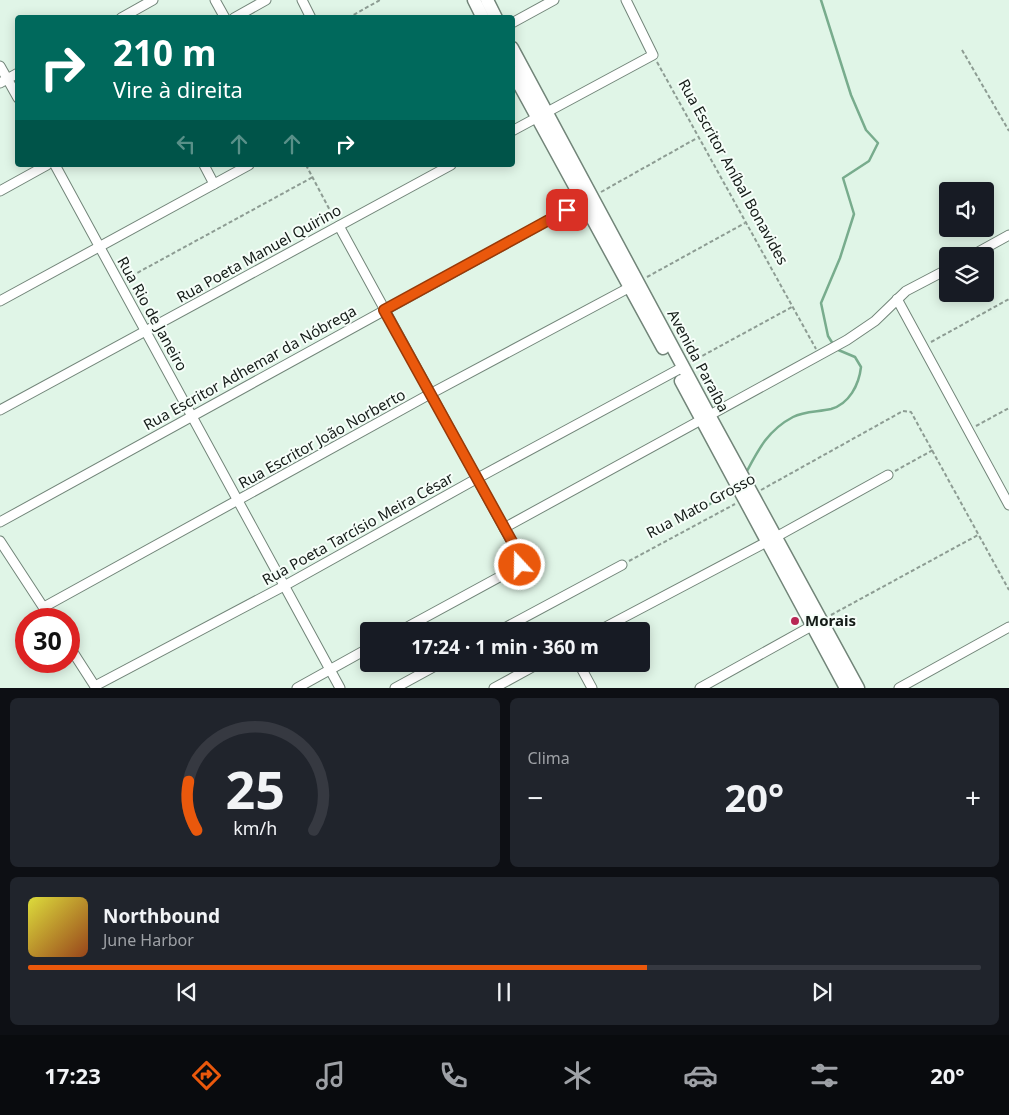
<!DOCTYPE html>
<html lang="pt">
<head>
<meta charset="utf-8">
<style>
	:root { --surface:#171b24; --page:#20242c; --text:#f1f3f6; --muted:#9ea1a6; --line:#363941; --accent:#ea580c }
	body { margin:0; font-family:"Noto Sans",sans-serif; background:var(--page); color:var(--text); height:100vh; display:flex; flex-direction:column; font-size:19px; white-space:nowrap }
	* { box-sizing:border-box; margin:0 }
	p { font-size:16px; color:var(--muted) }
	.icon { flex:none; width:28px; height:28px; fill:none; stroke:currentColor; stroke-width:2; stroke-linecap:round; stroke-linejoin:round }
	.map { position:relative; height:688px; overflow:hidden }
	.drawer { display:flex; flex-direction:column; gap:10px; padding:10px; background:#0d0f14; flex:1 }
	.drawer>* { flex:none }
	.top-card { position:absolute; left:15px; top:15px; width:500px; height:152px; border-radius:5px; box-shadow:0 2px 12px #0003; background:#00695c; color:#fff; overflow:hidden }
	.controls { position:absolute; left:939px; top:182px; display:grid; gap:10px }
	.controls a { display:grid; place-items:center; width:55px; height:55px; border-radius:5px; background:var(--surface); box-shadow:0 2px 12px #0003; font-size:25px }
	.speed { position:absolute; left:15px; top:608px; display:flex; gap:10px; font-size:25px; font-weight:700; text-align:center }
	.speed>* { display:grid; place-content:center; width:65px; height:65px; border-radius:50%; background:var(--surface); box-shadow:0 2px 12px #0003; line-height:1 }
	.speed .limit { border:8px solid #d22; background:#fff; color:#111 }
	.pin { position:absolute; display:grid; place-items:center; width:42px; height:42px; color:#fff; margin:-21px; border-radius:10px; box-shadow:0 2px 8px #0006 }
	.me { position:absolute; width:55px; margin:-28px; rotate:339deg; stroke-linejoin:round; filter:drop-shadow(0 0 4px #0008) }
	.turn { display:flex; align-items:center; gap:18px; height:105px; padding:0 15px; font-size:22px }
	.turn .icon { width:65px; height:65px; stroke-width:2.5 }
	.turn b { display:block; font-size:35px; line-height:42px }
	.lanes { display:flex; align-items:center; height:48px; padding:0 15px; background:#0003; justify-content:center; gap:25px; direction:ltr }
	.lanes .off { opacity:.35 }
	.big { font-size:38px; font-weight:700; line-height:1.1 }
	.drawer .card { flex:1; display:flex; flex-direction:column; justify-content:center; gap:8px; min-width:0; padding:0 18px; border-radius:8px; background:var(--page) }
	.drawer .dial { align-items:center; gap:0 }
	.dial svg { height:130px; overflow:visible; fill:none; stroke:var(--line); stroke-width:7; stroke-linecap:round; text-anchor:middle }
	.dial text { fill:var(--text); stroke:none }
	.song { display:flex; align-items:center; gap:15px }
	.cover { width:60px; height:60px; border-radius:8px; background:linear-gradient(135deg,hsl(60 70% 55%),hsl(20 70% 35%)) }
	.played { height:5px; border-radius:2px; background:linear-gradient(90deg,var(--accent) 65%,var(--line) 65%) }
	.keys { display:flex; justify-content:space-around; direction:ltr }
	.heat { display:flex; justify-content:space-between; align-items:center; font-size:28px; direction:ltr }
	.drawer .tiles { flex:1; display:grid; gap:10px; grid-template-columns:1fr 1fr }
	.card:last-child { grid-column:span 2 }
	.trip { position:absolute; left:360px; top:622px; width:290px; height:50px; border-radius:5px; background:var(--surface); box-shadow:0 2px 12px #0003; font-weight:700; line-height:50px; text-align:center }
	.tab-bar { display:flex; height:80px; justify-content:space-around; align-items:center; background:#090b0e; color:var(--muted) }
	.tab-bar .icon { width:35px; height:35px }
	.tab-bar .on { color:var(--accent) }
	.tab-bar b { font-size:22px; color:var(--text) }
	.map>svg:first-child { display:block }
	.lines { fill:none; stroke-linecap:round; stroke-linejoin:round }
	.stream { stroke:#78ac8d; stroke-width:2.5 }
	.street-casing { stroke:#728579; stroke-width:11 }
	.secondary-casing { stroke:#728579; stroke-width:15 }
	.path { stroke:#8d9c93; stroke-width:2; stroke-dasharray:4 2.5; stroke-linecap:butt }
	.street { stroke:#fff; stroke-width:9 }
	.secondary { stroke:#fff; stroke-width:12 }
	.route-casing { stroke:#983908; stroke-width:12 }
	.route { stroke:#ea580c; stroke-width:9 }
	.poi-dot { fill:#b82855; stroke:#f6fef9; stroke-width:2 }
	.labels { text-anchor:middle; stroke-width:4; stroke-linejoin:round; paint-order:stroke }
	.street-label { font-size:15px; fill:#141b17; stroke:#f6fef9 }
	.poi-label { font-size:15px; font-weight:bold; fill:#141b17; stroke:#f6fef9; text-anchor:start }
</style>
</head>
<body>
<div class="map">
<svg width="1009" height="688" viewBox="0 0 1009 688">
	<rect width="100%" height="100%" fill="#e0f5e7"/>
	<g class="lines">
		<g class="stream">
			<polyline points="821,0 851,95 866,130 878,143 869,161 843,178 854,214 840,258 821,303 828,336 833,344"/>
			<path d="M746,473C758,450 768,430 793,417C804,411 818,412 831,409C849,404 859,385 861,367L855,357L836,349"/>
			<polyline points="699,513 733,485"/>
		</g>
		<g class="street-casing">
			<g id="street">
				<polyline points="215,0 225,18"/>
				<polyline points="302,0 311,18"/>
				<polyline points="121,18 153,0"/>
				<polyline points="234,18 266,0"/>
				<polyline points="512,23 554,0"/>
				<polyline points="0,66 18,98"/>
				<polyline points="0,83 18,73"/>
				<polyline points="512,131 653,55 626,0"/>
				<polyline points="55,165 340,688"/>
				<polyline points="204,165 214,184"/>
				<polyline points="0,191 47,165"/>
				<polyline points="339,226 521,559 520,565 514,569 400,631"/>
				<polyline points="971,256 1009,235"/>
				<polyline points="897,299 1009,505"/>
				<polyline points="0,301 249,165"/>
				<polyline points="0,410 451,165"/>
				<polyline points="0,522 587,199"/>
				<polyline points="504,528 847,340 875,321 906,291 948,269"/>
				<polyline points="0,541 51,619"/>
				<polyline points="44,607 430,394 634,285"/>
				<polyline points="499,631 622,565"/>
				<polyline points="598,631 776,537 888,475"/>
				<polyline points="69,646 96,688"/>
				<polyline points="579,664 592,688"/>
				<polyline points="95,686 284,586 476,479 683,367"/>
				<polyline points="297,688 369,648"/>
				<polyline points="395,688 439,664"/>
				<polyline points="494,688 538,664"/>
				<polyline points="700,688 817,623"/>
				<polyline points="899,688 1009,627"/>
			</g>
		</g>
		<g class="secondary-casing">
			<g id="secondary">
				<polyline points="474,0 483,18"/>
				<polyline points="487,0 496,18"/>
				<polyline points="512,48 709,415 858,688"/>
				<polyline points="512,71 663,348"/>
				<polyline points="681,381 846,688"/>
			</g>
		</g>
		<g class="path">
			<polyline points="348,18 380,0"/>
			<polyline points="962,50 1009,131"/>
			<polyline points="657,62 816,349"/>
			<polyline points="306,165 334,218"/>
			<polyline points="601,192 697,138"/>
			<polyline points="647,277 745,223"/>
			<polyline points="126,279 313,177"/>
			<polyline points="931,342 1009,299"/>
			<polyline points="691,362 792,307"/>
			<polyline points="976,426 1009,408"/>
			<polyline points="895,471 933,450"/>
			<polyline points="761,490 903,411 911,412 1009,590"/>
			<polyline points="629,561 735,504"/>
			<polyline points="831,615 978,535"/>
		</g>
		<use href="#street" class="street"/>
		<use href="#secondary" class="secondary"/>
	</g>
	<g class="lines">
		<g class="route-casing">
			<polyline id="route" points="520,565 520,556 384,310 567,210"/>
		</g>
		<use href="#route" class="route"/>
	</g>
	<circle class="poi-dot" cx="795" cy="621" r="5"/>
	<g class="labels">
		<g class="street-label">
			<text transform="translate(733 172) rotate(61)" y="5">Rua Escritor Aníbal Bonavides</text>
			<text transform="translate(259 254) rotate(-29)" y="5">Rua Poeta Manuel Quirino</text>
			<text transform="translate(152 314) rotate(61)" y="5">Rua Rio de Janeiro</text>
			<text transform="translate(698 361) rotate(62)" y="5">Avenida Paraíba</text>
			<text transform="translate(250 368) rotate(-29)" y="5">Rua Escritor Adhemar da Nóbrega</text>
			<text transform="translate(322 439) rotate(-29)" y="5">Rua Escritor João Norberto</text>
			<text transform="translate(701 506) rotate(-28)" y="5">Rua Mato Grosso</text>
			<text transform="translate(358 529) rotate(-29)" y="5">Rua Poeta Tarcísio Meira César</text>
		</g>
		<g class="poi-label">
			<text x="805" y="626">Morais</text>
		</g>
	</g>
</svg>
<div class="controls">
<a><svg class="icon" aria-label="sound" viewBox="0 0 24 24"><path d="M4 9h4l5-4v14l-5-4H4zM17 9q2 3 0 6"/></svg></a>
<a><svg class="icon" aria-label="layers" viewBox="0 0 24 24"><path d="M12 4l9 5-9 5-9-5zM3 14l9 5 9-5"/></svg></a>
</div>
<div class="speed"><div class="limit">30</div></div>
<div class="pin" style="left:567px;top:210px;background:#d93025"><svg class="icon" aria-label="arrive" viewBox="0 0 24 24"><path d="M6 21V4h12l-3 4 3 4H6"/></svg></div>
<svg class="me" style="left:520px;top:565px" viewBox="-20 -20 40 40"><circle r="17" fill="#ea580c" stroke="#fff" stroke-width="3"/><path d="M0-11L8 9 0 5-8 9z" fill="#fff"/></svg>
<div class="trip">17:24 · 1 min · 360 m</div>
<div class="top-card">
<div class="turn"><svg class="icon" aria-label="right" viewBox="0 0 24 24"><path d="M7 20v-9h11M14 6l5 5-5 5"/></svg><div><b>210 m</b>Vire à direita</div></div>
<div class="lanes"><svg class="icon off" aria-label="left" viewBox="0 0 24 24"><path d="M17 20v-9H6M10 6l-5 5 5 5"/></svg><svg class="icon off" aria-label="ahead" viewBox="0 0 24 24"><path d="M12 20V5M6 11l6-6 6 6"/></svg><svg class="icon off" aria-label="ahead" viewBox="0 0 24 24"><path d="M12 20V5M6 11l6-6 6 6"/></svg><svg class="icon" aria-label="right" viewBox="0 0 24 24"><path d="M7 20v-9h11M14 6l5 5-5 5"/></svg></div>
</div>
</div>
<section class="drawer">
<div class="tiles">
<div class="card dial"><svg viewBox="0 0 100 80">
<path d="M14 69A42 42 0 1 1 86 69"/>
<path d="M14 69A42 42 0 0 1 9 39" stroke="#ea580c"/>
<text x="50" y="56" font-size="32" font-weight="700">25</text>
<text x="50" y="72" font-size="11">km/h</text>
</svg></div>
<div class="card"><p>Clima</p>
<div class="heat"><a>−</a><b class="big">20°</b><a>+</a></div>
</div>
<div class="card">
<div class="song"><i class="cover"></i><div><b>Northbound</b><p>June Harbor</p></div></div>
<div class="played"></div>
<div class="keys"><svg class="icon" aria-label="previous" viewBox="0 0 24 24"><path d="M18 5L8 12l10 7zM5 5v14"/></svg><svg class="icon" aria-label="pause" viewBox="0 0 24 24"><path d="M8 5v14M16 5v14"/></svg><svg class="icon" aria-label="next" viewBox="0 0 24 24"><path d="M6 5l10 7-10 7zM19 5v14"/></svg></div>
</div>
</div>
</section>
<nav class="tab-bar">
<b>17:23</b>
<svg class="icon on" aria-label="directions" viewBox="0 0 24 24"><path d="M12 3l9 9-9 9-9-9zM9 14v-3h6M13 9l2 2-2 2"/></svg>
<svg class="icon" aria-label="music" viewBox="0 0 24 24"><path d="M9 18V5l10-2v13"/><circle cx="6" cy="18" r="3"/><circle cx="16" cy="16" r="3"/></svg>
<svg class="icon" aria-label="phone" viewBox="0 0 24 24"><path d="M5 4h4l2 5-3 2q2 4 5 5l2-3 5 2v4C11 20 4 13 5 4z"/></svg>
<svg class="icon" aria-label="climate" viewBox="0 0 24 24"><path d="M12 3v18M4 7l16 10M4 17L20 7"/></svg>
<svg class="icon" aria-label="car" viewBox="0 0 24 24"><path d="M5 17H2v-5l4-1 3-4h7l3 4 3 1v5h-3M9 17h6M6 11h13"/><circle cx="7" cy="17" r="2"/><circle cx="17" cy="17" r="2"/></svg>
<svg class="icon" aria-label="filters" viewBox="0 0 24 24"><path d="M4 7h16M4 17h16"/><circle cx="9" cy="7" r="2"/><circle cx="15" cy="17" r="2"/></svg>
<b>20°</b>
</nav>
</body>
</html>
